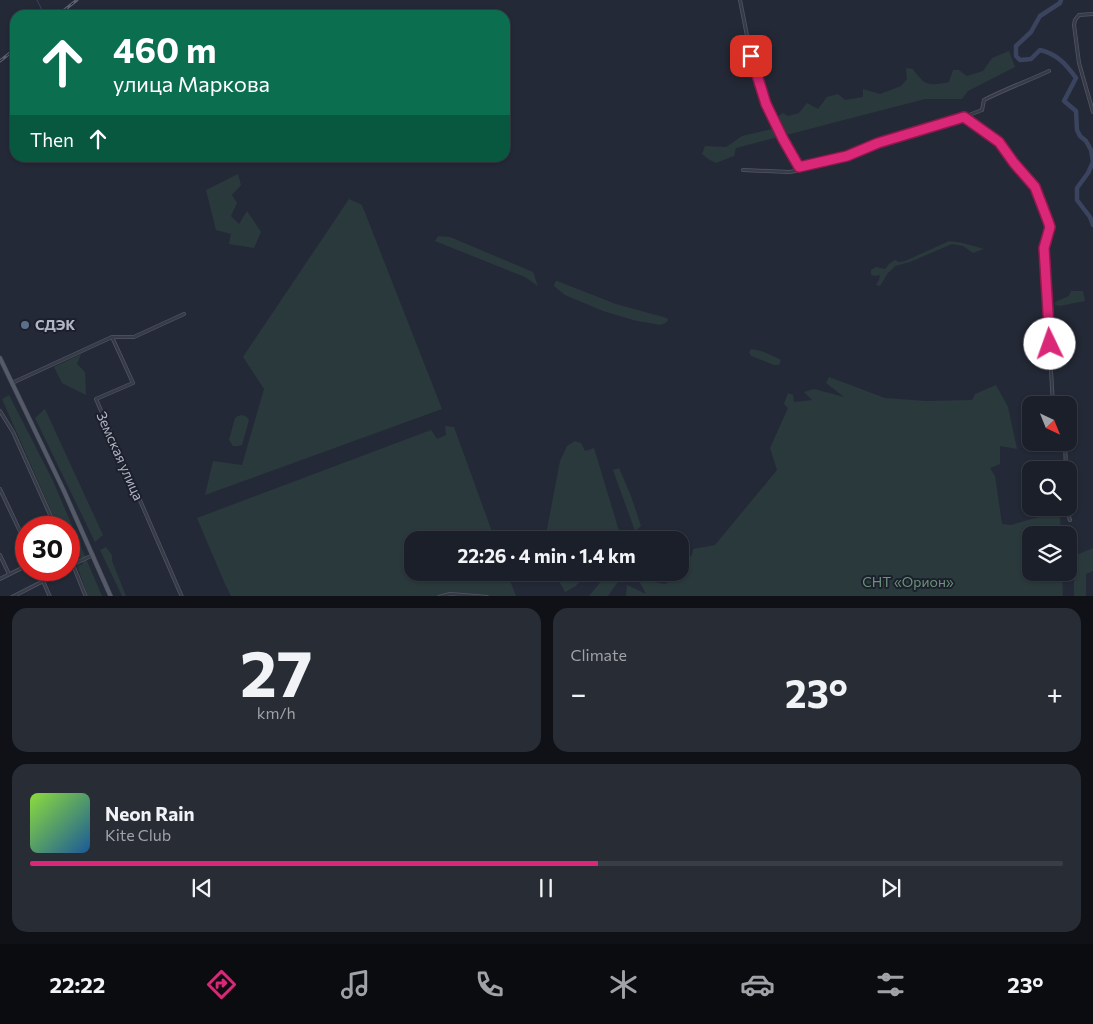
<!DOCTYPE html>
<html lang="en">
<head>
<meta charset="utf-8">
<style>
	:root { --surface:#1b1f29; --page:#282c35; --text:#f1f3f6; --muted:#a0a2a8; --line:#393d46; --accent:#db2777 }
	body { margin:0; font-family:Commissioner,sans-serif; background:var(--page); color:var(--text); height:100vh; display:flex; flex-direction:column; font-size:19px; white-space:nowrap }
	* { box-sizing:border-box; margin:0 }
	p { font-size:16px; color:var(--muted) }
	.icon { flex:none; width:28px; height:28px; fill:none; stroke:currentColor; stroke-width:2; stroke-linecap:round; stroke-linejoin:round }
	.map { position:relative; height:596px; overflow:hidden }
	.side { display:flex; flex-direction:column; gap:12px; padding:12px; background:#0f1117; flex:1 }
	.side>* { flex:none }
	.banner { position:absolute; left:10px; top:10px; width:500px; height:152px; border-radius:15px; box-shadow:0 1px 4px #0004,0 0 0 1px var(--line); background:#0b6e4f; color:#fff; overflow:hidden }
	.needle { width:32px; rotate:137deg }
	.tools { position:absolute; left:1022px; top:396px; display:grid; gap:10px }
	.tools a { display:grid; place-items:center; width:55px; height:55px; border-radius:10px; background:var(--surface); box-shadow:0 1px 4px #0004,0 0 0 1px var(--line); font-size:25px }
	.speed { position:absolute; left:15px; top:516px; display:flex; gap:10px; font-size:25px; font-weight:700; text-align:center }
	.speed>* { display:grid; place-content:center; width:65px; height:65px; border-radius:50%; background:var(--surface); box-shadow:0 1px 4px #0004,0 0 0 1px var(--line); line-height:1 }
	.speed .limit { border:8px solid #d22; background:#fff; color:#111 }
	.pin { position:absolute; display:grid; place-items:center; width:42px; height:42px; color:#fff; margin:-21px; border-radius:10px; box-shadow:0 2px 8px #0006 }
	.me { position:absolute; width:55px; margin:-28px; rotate:357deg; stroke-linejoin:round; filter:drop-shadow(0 0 4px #0008) }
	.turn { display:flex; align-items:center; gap:18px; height:105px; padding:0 20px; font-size:22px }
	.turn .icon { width:65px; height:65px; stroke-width:2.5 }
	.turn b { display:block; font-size:35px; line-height:42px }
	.then { display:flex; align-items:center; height:48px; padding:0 20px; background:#0003; gap:10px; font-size:19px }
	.big { font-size:38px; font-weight:700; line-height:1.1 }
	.side .tile { flex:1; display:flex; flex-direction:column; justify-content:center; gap:8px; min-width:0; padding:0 18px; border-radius:15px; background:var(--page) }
	.side .dial { align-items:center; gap:0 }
	.dial b { font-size:65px; line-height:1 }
	.song { display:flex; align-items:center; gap:15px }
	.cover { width:60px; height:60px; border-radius:8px; background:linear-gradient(135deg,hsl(90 70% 55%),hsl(210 70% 35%)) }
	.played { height:5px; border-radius:2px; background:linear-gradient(90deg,var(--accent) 55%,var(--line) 55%) }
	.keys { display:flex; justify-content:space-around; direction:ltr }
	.heat { display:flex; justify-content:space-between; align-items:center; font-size:28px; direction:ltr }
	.side .tiles { flex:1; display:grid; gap:12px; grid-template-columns:1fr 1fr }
	.tile:last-child { grid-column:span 2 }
	.trip { position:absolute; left:404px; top:531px; width:285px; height:50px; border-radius:15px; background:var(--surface); box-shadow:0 1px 4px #0004,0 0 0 1px var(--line); font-weight:700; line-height:50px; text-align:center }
	.tab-bar { display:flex; height:80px; justify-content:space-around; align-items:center; background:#0b0c10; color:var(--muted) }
	.tab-bar .icon { width:35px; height:35px }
	.tab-bar .selected { color:var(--accent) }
	.tab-bar b { font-size:22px; color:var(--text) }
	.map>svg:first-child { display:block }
	.green { fill:#2a393c }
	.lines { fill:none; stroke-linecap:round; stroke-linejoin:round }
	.stream { stroke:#3a445f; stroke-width:1 }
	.river { stroke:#3a445f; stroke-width:4.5 }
	.minor-casing { stroke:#525663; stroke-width:4 }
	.major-casing { stroke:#404451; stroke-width:5 }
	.minor { stroke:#373b48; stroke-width:2.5 }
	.major { stroke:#555a68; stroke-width:4 }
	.rail-casing { stroke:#5b6170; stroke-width:3 }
	.rail { stroke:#1c202c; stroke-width:1; stroke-dasharray:4; stroke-linecap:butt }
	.route-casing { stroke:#8e194d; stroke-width:12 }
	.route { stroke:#db2777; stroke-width:9 }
	.service-dot { fill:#5c6f8a; stroke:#1c202c; stroke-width:2 }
	.labels { text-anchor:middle; stroke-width:4; stroke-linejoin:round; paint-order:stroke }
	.poi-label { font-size:14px; font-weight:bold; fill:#b2b6c4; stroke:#1c202c; text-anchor:start }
	.street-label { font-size:14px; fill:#b2b6c4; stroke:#1c202c }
	.park-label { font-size:14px; fill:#6c927b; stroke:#1c202c }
</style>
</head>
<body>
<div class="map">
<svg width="1093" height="597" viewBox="0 0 1093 597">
	<rect width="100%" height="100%" fill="#242937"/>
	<g class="green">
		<path d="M1009,51L1015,67L968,91L962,99H925L736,148L734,156L716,163L708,159L702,154L705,146L726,147L742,136L780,127L776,118L783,113L788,116L799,113L807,103L818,109L827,97L838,94L845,100L863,97V89L880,94L901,86L907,79L906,68L913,69C925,86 928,86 949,82L953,70H959L967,76L983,71L992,58Z"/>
		<polygon points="238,174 241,185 232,195 237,203 231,216 239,224 247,211 261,232 254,248 229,244 231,234 216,230 206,190"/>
		<polygon points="349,199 362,205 442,409 205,495 213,461 242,465 264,389 243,357"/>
		<polygon points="438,236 450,237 533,272 538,286 525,277 435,241"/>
		<polygon points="949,241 963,243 984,249 973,253 963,246 952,244 910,262 895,266 888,273 880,286 876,285 879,280 880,275 876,276 871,275 871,270 876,267 885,269 889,264 895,260 899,262 905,261"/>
		<polygon points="557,281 616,304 667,318 668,320 667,322 661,325 637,321 603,311 565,295 554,286 555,282"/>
		<polygon points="1071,291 1083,291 1085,301 1059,306 1054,304 1057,301 1069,296"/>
		<path d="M751,349C761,350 772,355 781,360L779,365H774L751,356L749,352Z"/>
		<polygon points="81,354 77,364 85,372 86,395 62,383 54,367"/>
		<polygon points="829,377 885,398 927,401 972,400 975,394 996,385 1008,407 1017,449 1000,446 1000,464 990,468 995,476 1002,524 1011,525 1056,512 1060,515 1061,535 1031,535 1031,572 1062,573 1063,596 626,596 627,585 646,594 638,579 665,584 675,578 677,573 680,572 680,565 692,555 693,549 715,545 777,470 770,448 788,408 784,404 788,393 793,395 794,402 812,400 804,392 814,389 844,397 826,383"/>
		<polygon points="9,395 53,481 102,596 88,596 77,566 83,564 76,549 69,549 69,528 58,527 2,399"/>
		<polygon points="45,409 103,535 95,542 35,418"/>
		<polygon points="242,415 247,417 249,420 242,445 238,446 233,446 229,440 235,418 238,416"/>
		<polygon points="445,426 454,427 495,540 412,540 412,572 507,573 516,596 231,596 225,584 197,518 431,430 437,439 446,435"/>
		<polygon points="575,441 581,443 585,451 594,448 620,534 614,540 545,540 560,461 567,446"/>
		<polygon points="619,468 631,496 641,526 635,531 613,470"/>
		<polygon points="106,547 112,555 112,561 126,596 122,596 100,550"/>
		<polygon points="1093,548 1093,571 1086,574 1086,596 1074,596 1074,556"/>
		<polygon points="564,573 564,572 587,573 576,586 565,592 560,583"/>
		<polygon points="608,573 624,573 608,596 589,596"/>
	</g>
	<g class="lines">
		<polyline class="stream" points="37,0 43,12 47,15"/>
		<path class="river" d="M1061,0L1060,3L1040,16L1031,32L1016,46V56L1020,60L1031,59L1040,50C1057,54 1066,64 1076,78L1064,101L1076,111L1077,130L1080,136L1086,141L1091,150L1093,162L1088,173L1077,188V200L1090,217L1093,225"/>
		<g class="minor-casing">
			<g id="minor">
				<path d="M740,0L751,56L766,104L783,139L799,167L847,156L878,143L964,117L982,110L984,100C1005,89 1028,81 1049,71"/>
				<polyline points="1093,14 1079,15 1075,20 1074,25 1079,63 1093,112"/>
				<polyline points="964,117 999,142 1014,163 1035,187 1050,227 1044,248 1053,405"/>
				<polyline points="743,170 789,172 796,171 799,167"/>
				<polyline points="112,337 133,383 96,399 182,597"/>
				<polyline points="12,383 112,337 134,337 184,314"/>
				<polyline points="0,411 13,432 56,528"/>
				<polyline points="1065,442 1066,470"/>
				<polyline points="0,489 26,544"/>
				<polyline points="1066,508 1070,520"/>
				<polyline points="0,555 9,574"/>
				<polyline points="69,555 86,597"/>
				<polyline points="74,564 93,555"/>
				<polyline points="69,568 74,566"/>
				<polyline points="0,579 26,566"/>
				<polyline points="43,581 50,597"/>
				<polyline points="12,597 65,570"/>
				<polyline points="439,597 450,594 487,597"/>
			</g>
		</g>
		<g class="major-casing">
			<polyline id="major" points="0,358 64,491 111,597"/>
		</g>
		<use href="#minor" class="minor"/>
		<use href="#major" class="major"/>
		<g class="rail-casing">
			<g id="rail">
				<polyline points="58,15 77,0"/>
				<polyline points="0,61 15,49"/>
			</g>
		</g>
		<use href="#rail" class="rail"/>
	</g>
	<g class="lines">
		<g class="route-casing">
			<polyline id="route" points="751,56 766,104 783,139 799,167 847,156 878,143 964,117 999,142 1014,163 1035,187 1048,221 1050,227 1044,248 1050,344"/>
		</g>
		<use href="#route" class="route"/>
	</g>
	<circle class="service-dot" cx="25" cy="325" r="5"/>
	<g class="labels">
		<g class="poi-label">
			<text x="35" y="330">СДЭК</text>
		</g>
		<g class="street-label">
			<text transform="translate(120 456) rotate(66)" y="5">Земская улица</text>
		</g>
		<g class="park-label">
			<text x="908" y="587">СНТ «Орион»</text>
		</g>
	</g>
</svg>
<div class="tools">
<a><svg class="needle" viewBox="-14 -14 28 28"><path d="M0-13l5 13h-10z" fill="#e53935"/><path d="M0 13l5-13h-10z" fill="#a0a2a8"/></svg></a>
<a><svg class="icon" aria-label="search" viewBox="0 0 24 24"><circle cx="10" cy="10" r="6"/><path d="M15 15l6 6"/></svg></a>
<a><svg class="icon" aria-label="layers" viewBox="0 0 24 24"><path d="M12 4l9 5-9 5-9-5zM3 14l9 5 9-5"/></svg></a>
</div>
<div class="speed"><div class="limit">30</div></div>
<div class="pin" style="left:751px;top:56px;background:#d93025"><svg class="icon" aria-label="arrive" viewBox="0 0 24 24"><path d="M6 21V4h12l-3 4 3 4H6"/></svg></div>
<svg class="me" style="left:1050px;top:344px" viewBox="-20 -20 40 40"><circle r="19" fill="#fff"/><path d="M0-13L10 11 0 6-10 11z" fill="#db2777"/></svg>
<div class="trip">22:26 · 4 min · 1.4 km</div>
<div class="banner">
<div class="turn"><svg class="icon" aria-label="ahead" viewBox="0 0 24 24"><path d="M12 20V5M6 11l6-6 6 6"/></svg><div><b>460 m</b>улица Маркова</div></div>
<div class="then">Then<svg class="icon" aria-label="ahead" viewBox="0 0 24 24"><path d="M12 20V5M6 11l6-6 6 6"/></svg></div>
</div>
</div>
<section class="side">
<div class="tiles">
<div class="tile dial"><b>27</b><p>km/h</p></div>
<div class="tile"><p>Climate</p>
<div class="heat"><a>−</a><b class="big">23°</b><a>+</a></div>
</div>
<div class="tile">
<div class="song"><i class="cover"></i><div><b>Neon Rain</b><p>Kite Club</p></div></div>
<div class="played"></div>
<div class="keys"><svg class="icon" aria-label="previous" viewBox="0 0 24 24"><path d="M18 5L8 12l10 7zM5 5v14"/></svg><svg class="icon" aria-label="pause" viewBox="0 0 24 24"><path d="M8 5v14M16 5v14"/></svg><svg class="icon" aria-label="next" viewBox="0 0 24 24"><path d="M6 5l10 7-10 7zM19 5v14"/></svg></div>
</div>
</div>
</section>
<nav class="tab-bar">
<b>22:22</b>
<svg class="icon selected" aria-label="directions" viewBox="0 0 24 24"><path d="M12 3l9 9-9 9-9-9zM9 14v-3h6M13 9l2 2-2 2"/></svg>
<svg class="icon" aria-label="music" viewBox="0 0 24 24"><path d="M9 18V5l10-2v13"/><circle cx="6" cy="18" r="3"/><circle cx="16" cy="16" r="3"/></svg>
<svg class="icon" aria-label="phone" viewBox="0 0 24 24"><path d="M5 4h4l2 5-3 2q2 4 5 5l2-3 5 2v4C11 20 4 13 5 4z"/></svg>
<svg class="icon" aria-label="climate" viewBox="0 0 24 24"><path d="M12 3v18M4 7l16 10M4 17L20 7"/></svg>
<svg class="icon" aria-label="car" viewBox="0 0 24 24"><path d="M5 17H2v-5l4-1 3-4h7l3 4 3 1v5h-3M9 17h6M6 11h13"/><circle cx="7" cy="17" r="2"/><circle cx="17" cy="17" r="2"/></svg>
<svg class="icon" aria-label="filters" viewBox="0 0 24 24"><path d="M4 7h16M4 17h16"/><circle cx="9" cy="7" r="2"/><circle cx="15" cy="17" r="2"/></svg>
<b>23°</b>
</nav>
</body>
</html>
